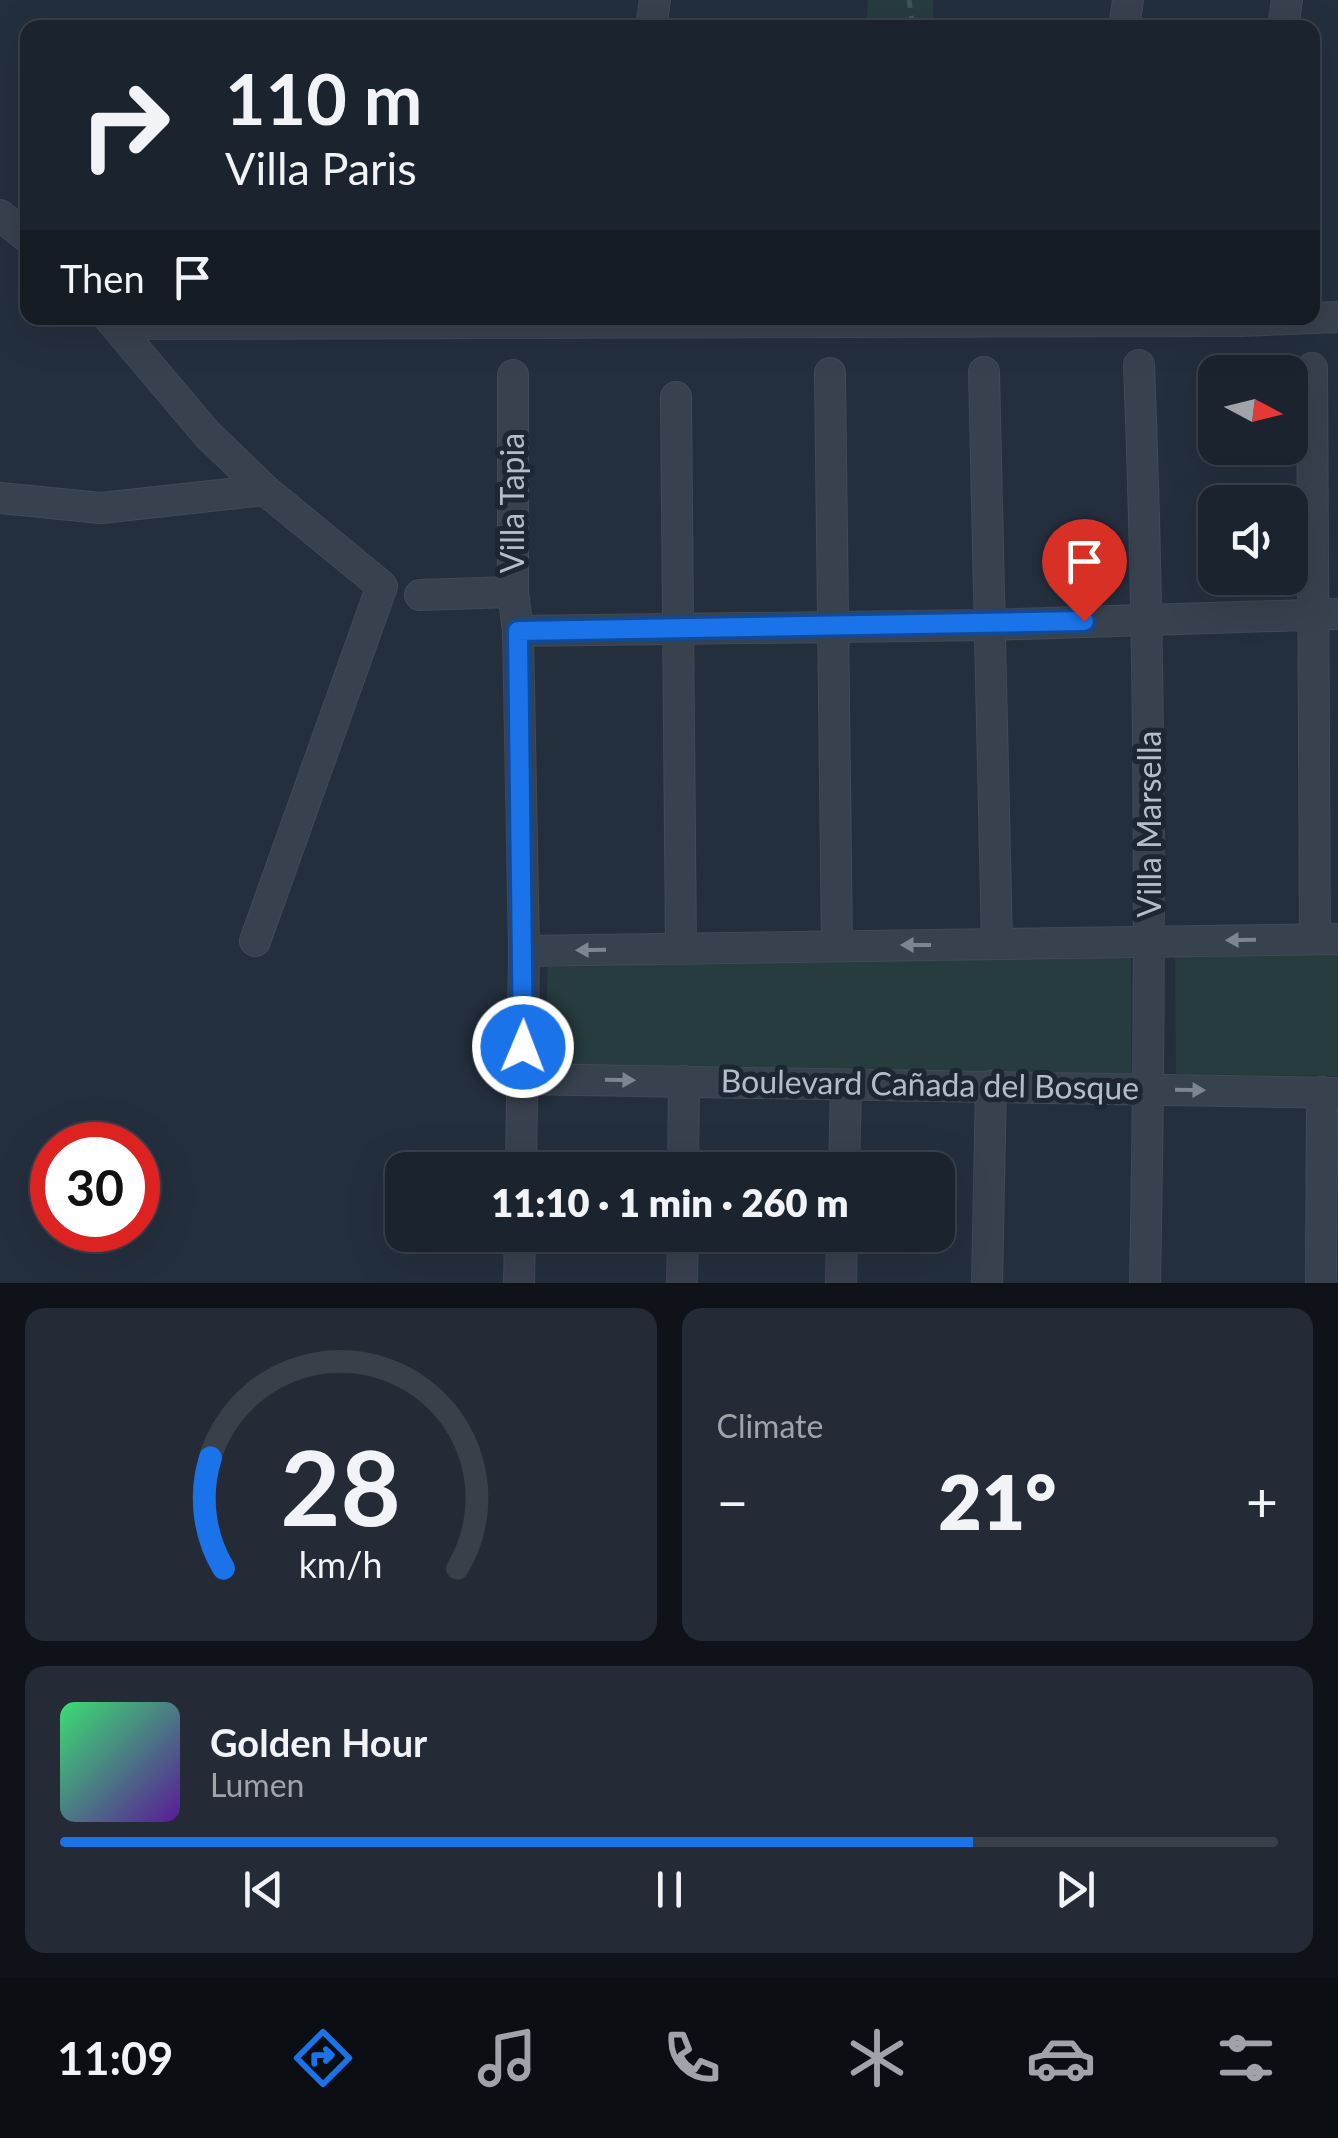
<!DOCTYPE html>
<html lang="en">
<head>
<meta charset="utf-8">
<style>
	:root { --surface:#1b232e; --page:#242b36; --text:#f1f3f6; --muted:#a0a4aa; --line:#39404a; --accent:#1a73e8 }
	body { margin:0; font-family:Lato,sans-serif; background:var(--page); color:var(--text); height:100vh; display:flex; flex-direction:column; font-size:38px; white-space:nowrap }
	* { box-sizing:border-box; margin:0 }
	p { font-size:32px; color:var(--muted) }
	.icon { flex:none; width:55px; height:55px; fill:none; stroke:currentColor; stroke-width:2; stroke-linecap:round; stroke-linejoin:round }
	.map { position:relative; height:1283px; overflow:hidden }
	.sheet { display:flex; flex-direction:column; gap:25px; padding:25px; background:#0f1319; flex:1 }
	.sheet>* { flex:none }
	.top-card { position:absolute; left:20px; top:20px; width:1300px; height:305px; border-radius:20px; box-shadow:0 10px 40px #0002,0 0 0 2px var(--line); background:#1b232e; color:var(--text); overflow:hidden }
	.needle { width:65px; rotate:97deg }
	.controls { position:absolute; left:1198px; top:355px; display:grid; gap:20px }
	.controls a { display:grid; place-items:center; width:110px; height:110px; border-radius:20px; background:var(--surface); box-shadow:0 10px 40px #0002,0 0 0 2px var(--line); font-size:50px }
	.speed { position:absolute; left:30px; top:1122px; display:flex; gap:20px; font-size:50px; font-weight:700; text-align:center }
	.speed>* { display:grid; place-content:center; width:130px; height:130px; border-radius:50%; background:var(--surface); box-shadow:0 10px 40px #0002,0 0 0 2px var(--line); line-height:1 }
	.speed .limit { border:15px solid #d22; background:#fff; color:#111 }
	.pin { position:absolute; display:grid; place-items:center; width:85px; height:85px; color:#fff; margin:-102px -42px; border-radius:50% 50% 50% 0; rotate:-45deg; box-shadow:0 0 10px #0007 }
	.pin .icon { rotate:45deg }
	.me { position:absolute; width:110px; margin:-55px; rotate:1deg; stroke-linejoin:round; filter:drop-shadow(0 0 8px #0008) }
	.turn { display:flex; align-items:center; gap:35px; height:210px; padding:0 40px; font-size:45px }
	.turn .icon { width:130px; height:130px; stroke-width:2.5 }
	.turn b { display:block; font-size:70px; line-height:85px }
	.then { display:flex; align-items:center; height:95px; padding:0 40px; background:#0003; gap:20px; font-size:38px }
	.big { font-size:75px; font-weight:800; line-height:1.1 }
	.sheet .card { flex:1; display:flex; flex-direction:column; justify-content:center; gap:15px; min-width:0; padding:0 35px; border-radius:20px; background:var(--page) }
	.sheet .dial { align-items:center; gap:0 }
	.dial svg { height:260px; overflow:visible; fill:none; stroke:var(--line); stroke-width:7; stroke-linecap:round; text-anchor:middle }
	.dial text { fill:var(--text); stroke:none }
	.song { display:flex; align-items:center; gap:30px }
	.cover { width:120px; height:120px; border-radius:15px; background:linear-gradient(135deg,hsl(140 70% 55%),hsl(270 70% 35%)) }
	.played { height:10px; border-radius:5px; background:linear-gradient(90deg,var(--accent) 75%,var(--line) 75%) }
	.keys { display:flex; justify-content:space-around; direction:ltr }
	.heat { display:flex; justify-content:space-between; align-items:center; font-size:55px; direction:ltr }
	.sheet .tiles { flex:1; display:grid; gap:25px; grid-template-columns:1fr 1fr }
	.card:last-child { grid-column:span 2 }
	.trip { position:absolute; left:385px; top:1152px; width:570px; height:100px; border-radius:20px; background:var(--surface); box-shadow:0 10px 40px #0002,0 0 0 2px var(--line); font-weight:800; line-height:100px; text-align:center }
	.menu { display:flex; height:160px; justify-content:space-around; align-items:center; background:#0b0e12; color:var(--muted) }
	.menu .icon { width:70px; height:70px }
	.menu .on { color:var(--accent) }
	.menu b { font-size:45px; color:var(--text) }
	.map>svg:first-child { display:block }
	.green { fill:#263c3f }
	.lines { fill:none; stroke-linecap:round; stroke-linejoin:round }
	.minor-casing { stroke:#414a57; stroke-width:32 }
	.path { stroke:#3f5557; stroke-width:5; stroke-dasharray:8 8; stroke-linecap:butt }
	.minor { stroke:#38414e; stroke-width:30 }
	.oneway { fill:#7c8592 }
	.route-casing { stroke:#114b97; stroke-width:25 }
	.route { stroke:#1a73e8; stroke-width:18 }
	.labels { text-anchor:middle; stroke-width:10; stroke-linejoin:round; paint-order:stroke }
	.street-label { font-size:32px; fill:#b4bcc9; stroke:#1d2633 }
</style>
</head>
<body>
<div class="map">
<svg width="1338" height="1283" viewBox="0 0 1338 1283">
	<rect width="100%" height="100%" fill="#242f3e"/>
	<g class="green">
		<polygon points="868,0 933,0 934,27 866,27"/>
		<polygon points="1338,953 1338,1076 1176,1074 1175,954"/>
		<polygon points="1131,955 1131,1074 543,1067 548,967"/>
	</g>
	<g class="lines">
		<g class="minor-casing">
			<g id="minor">
				<polyline points="651,28 655,0"/>
				<polyline points="1124,28 1128,0"/>
				<polyline points="1283,28 1287,0"/>
				<polyline points="0,215 28,238"/>
				<polyline points="109,318 207,434 265,490 382,586 255,941"/>
				<polyline points="116,324 1240,321 1338,317"/>
				<path d="M1139,365C1151,671 1151,977 1145,1283"/>
				<polyline points="1312,368 1315,939"/>
				<polyline points="984,372 997,944"/>
				<polyline points="830,373 837,946"/>
				<polyline points="513,375 513,592 518,631 524,951 521,1170"/>
				<polyline points="676,397 681,949"/>
				<polyline points="0,498 101,508 265,490"/>
				<polyline points="420,595 513,592"/>
				<polyline points="518,631 988,625 1338,614"/>
				<polyline points="524,951 1338,939"/>
				<polyline points="522,1079 1338,1093"/>
				<polyline points="683,1170 684,1081"/>
				<polyline points="844,1170 846,1085"/>
				<polyline points="519,1283 520,1235"/>
				<polyline points="682,1283 683,1235"/>
				<polyline points="841,1283 842,1235"/>
				<polyline points="987,1283 991,1086"/>
				<polyline points="1321,1283 1322,1092"/>
			</g>
		</g>
		<polyline class="path" points="909,0 913,28"/>
		<use href="#minor" class="minor"/>
	</g>
	<defs><path id="oneway-solid" d="M-6-.8H1V-3.2L6.5 0L1 3.2V.8H-6Z" transform="scale(2.5)"/></defs>
	<g class="oneway">
		<use href="#oneway-solid" transform="translate(1241 940) rotate(179)"/>
		<use href="#oneway-solid" transform="translate(916 945) rotate(180)"/>
		<use href="#oneway-solid" transform="translate(591 950) rotate(179)"/>
		<use href="#oneway-solid" transform="translate(620 1080) rotate(1)"/>
		<use href="#oneway-solid" transform="translate(1190 1090) rotate(1)"/>
	</g>
	<g class="lines">
		<g class="route-casing">
			<polyline id="route" points="523,1047 518,631 1084,621"/>
		</g>
		<use href="#route" class="route"/>
	</g>
	<g class="labels">
		<g class="street-label">
			<text transform="translate(513 503) rotate(-90)" y="11">Villa Tapia</text>
			<text transform="translate(1150 824) rotate(-90)" y="11">Villa Marsella</text>
			<text transform="translate(930 1085) rotate(1)" y="11">Boulevard Cañada del Bosque</text>
		</g>
	</g>
</svg>
<div class="controls">
<a><svg class="needle" viewBox="-14 -14 28 28"><path d="M0-13l5 13h-10z" fill="#e53935"/><path d="M0 13l5-13h-10z" fill="#a0a4aa"/></svg></a>
<a><svg class="icon" aria-label="sound" viewBox="0 0 24 24"><path d="M4 9h4l5-4v14l-5-4H4zM17 9q2 3 0 6"/></svg></a>
</div>
<div class="speed"><div class="limit">30</div></div>
<div class="pin" style="left:1084px;top:621px;background:#d93025"><svg class="icon" aria-label="arrive" viewBox="0 0 24 24"><path d="M6 21V4h12l-3 4 3 4H6"/></svg></div>
<svg class="me" style="left:523px;top:1047px" viewBox="-20 -20 40 40"><circle r="17" fill="#1a73e8" stroke="#fff" stroke-width="3"/><path d="M0-11L8 9 0 5-8 9z" fill="#fff"/></svg>
<div class="trip">11:10 · 1 min · 260 m</div>
<div class="top-card">
<div class="turn"><svg class="icon" aria-label="right" viewBox="0 0 24 24"><path d="M7 20v-9h11M14 6l5 5-5 5"/></svg><div><b>110 m</b>Villa Paris</div></div>
<div class="then">Then<svg class="icon" aria-label="arrive" viewBox="0 0 24 24"><path d="M6 21V4h12l-3 4 3 4H6"/></svg></div>
</div>
</div>
<section class="sheet">
<div class="tiles">
<div class="card dial"><svg viewBox="0 0 100 80">
<path d="M14 69A42 42 0 1 1 86 69"/>
<path d="M14 69A42 42 0 0 1 10 35" stroke="#1a73e8"/>
<text x="50" y="56" font-size="32" font-weight="700">28</text>
<text x="50" y="72" font-size="11">km/h</text>
</svg></div>
<div class="card"><p>Climate</p>
<div class="heat"><a>−</a><b class="big">21°</b><a>+</a></div>
</div>
<div class="card">
<div class="song"><i class="cover"></i><div><b>Golden Hour</b><p>Lumen</p></div></div>
<div class="played"></div>
<div class="keys"><svg class="icon" aria-label="previous" viewBox="0 0 24 24"><path d="M18 5L8 12l10 7zM5 5v14"/></svg><svg class="icon" aria-label="pause" viewBox="0 0 24 24"><path d="M8 5v14M16 5v14"/></svg><svg class="icon" aria-label="next" viewBox="0 0 24 24"><path d="M6 5l10 7-10 7zM19 5v14"/></svg></div>
</div>
</div>
</section>
<nav class="menu">
<b>11:09</b>
<svg class="icon on" aria-label="directions" viewBox="0 0 24 24"><path d="M12 3l9 9-9 9-9-9zM9 14v-3h6M13 9l2 2-2 2"/></svg>
<svg class="icon" aria-label="music" viewBox="0 0 24 24"><path d="M9 18V5l10-2v13"/><circle cx="6" cy="18" r="3"/><circle cx="16" cy="16" r="3"/></svg>
<svg class="icon" aria-label="phone" viewBox="0 0 24 24"><path d="M5 4h4l2 5-3 2q2 4 5 5l2-3 5 2v4C11 20 4 13 5 4z"/></svg>
<svg class="icon" aria-label="climate" viewBox="0 0 24 24"><path d="M12 3v18M4 7l16 10M4 17L20 7"/></svg>
<svg class="icon" aria-label="car" viewBox="0 0 24 24"><path d="M5 17H2v-5l4-1 3-4h7l3 4 3 1v5h-3M9 17h6M6 11h13"/><circle cx="7" cy="17" r="2"/><circle cx="17" cy="17" r="2"/></svg>
<svg class="icon" aria-label="filters" viewBox="0 0 24 24"><path d="M4 7h16M4 17h16"/><circle cx="9" cy="7" r="2"/><circle cx="15" cy="17" r="2"/></svg>
</nav>
</body>
</html>
